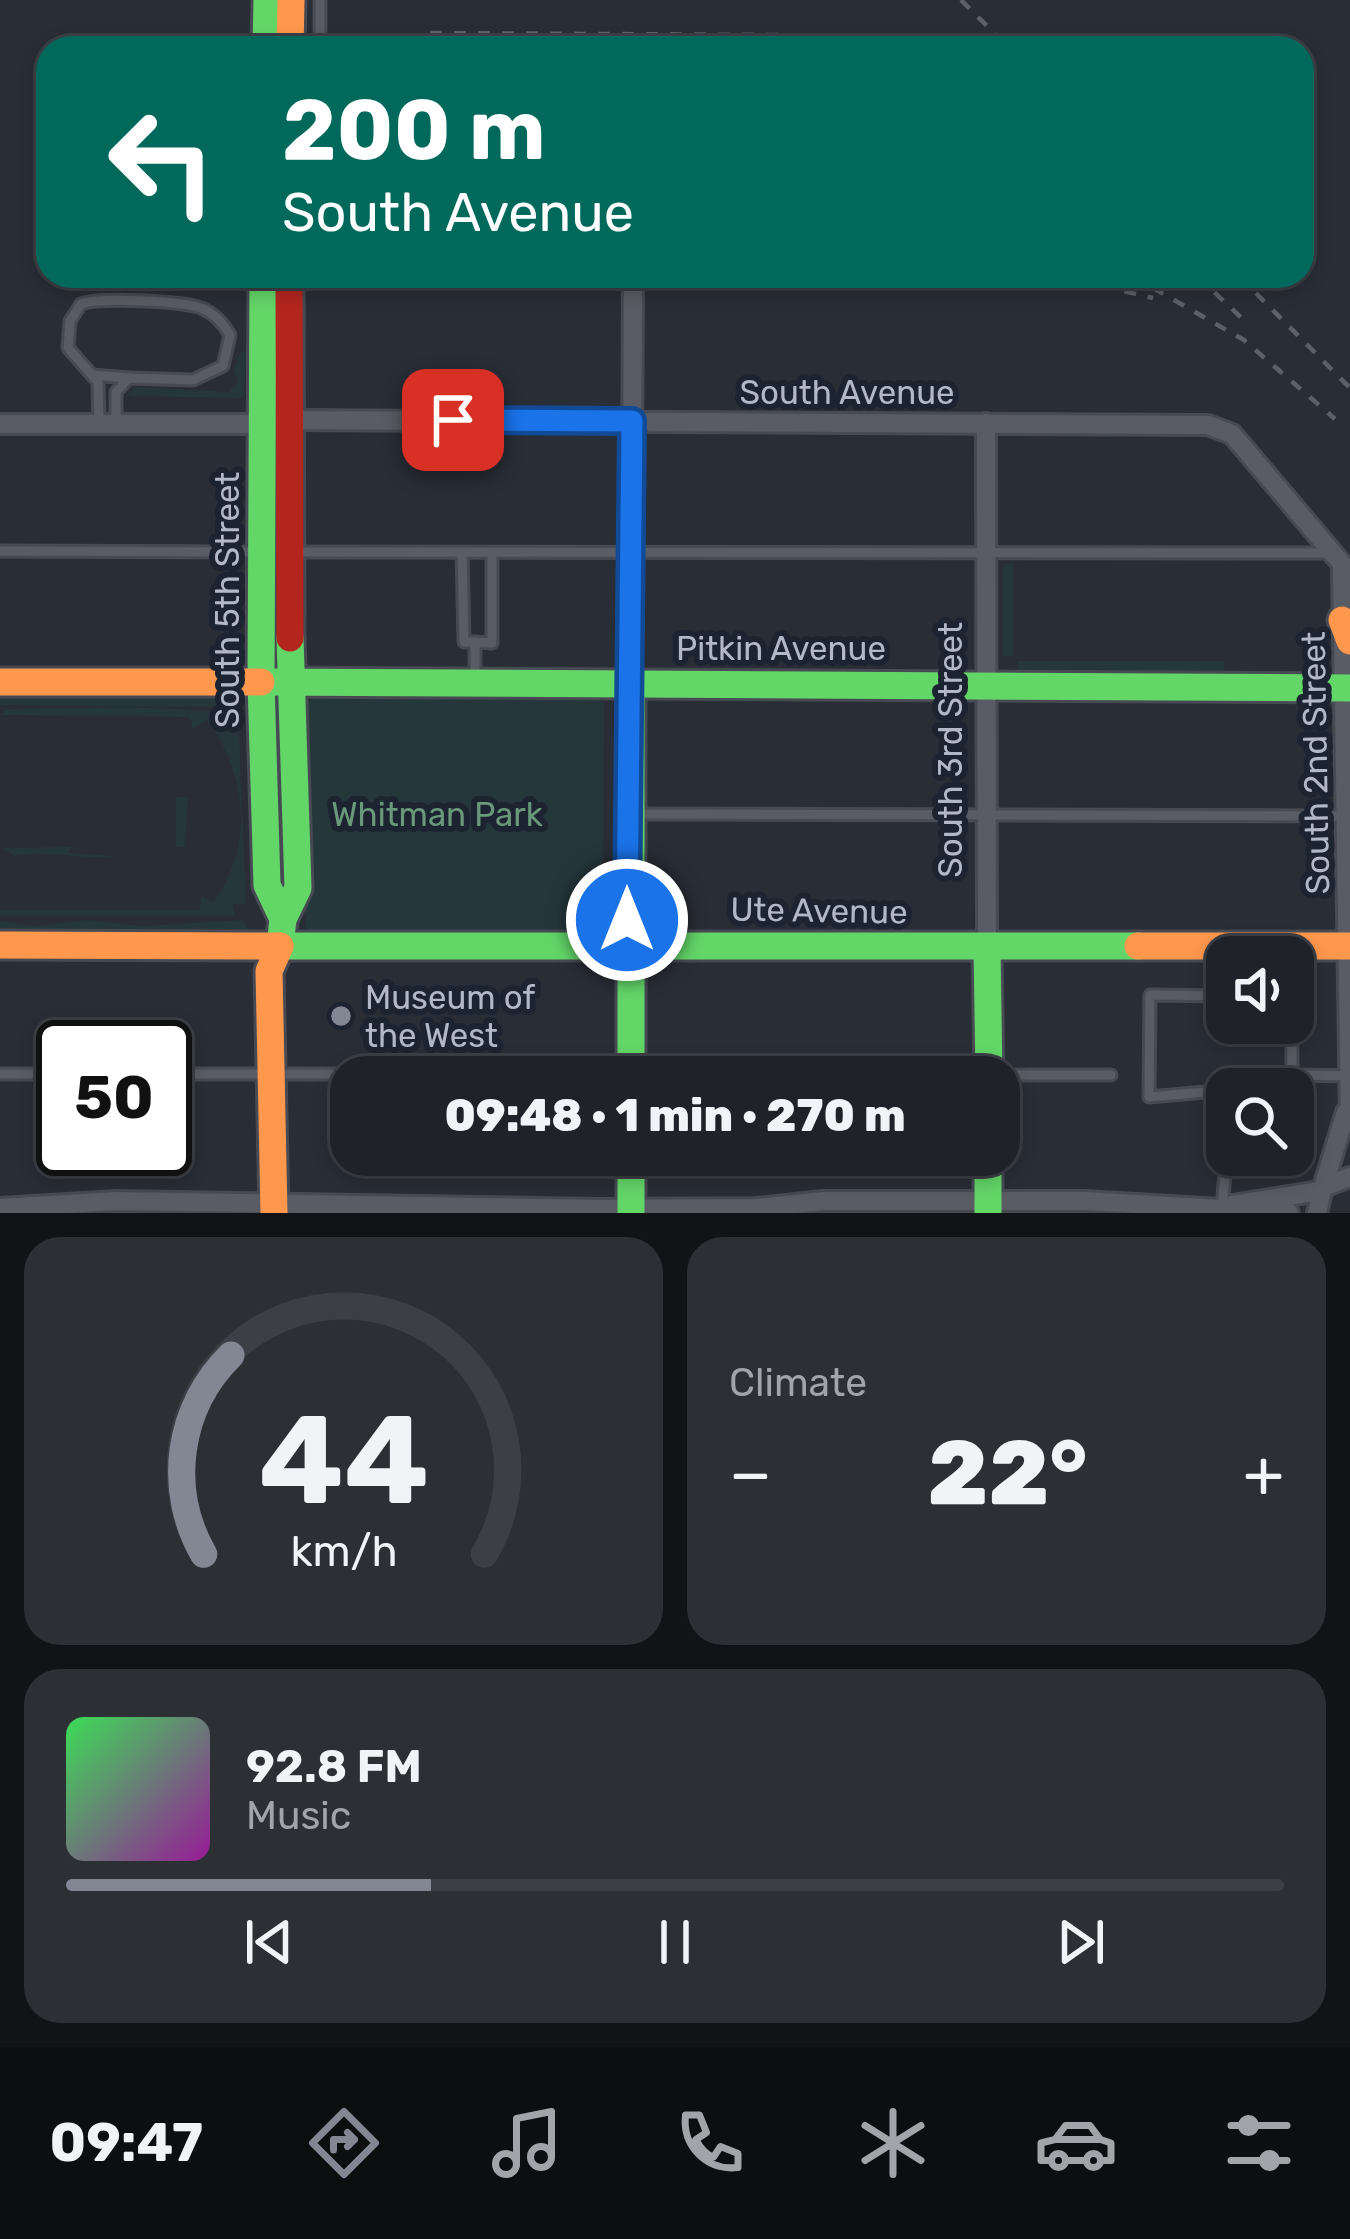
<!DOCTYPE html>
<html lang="en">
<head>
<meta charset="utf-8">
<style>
	:root { --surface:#1f2228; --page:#2c2f34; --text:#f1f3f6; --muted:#a1a4a8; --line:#3c3f45; --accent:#838794 }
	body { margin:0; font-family:Rubik,sans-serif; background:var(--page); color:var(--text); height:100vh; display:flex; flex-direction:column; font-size:45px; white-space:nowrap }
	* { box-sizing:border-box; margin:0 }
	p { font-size:39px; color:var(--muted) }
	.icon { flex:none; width:66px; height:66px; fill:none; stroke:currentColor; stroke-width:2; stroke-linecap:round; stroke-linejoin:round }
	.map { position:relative; height:1213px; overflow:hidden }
	.panel { display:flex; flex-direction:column; gap:24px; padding:24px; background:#111316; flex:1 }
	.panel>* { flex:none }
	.banner { position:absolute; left:36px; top:36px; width:1278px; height:252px; border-radius:36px; box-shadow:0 6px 18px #0003,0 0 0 3px var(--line); background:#00695c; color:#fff; overflow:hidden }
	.buttons { position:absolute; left:1206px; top:936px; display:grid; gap:24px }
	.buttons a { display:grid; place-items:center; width:108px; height:108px; border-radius:24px; background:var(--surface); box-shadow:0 6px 18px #0003,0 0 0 3px var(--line); font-size:60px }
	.speed { position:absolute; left:36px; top:1020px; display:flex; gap:24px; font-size:60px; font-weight:700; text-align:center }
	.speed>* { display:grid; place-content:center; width:156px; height:156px; border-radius:50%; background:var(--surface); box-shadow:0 6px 18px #0003,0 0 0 3px var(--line); line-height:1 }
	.speed .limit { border:6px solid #111; border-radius:18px; background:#fff; color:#111 }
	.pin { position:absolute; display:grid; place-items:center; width:102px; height:102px; color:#fff; margin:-51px; border-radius:24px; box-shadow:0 6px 18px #0006 }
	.me { position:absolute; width:132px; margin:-66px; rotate:0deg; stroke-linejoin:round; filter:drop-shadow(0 0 9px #0008) }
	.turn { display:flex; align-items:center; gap:42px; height:252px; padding:0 48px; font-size:54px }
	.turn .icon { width:156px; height:156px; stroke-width:2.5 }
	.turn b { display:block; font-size:84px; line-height:102px }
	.big { font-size:90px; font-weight:800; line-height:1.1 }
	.panel .tile { flex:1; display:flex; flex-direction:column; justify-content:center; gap:18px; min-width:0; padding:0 42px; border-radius:36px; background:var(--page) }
	.panel .dial { align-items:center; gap:0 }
	.dial svg { height:312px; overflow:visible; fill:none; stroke:var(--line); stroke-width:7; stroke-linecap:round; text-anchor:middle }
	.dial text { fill:var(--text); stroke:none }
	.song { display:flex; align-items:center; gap:36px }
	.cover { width:144px; height:144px; border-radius:18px; background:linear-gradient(135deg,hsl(130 70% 55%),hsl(300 70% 35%)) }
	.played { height:12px; border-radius:6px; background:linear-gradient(90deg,var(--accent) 30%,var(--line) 30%) }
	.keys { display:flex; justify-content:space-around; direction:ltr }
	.heat { display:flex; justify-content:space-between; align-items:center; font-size:66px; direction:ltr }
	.panel .tiles { flex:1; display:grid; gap:24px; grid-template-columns:1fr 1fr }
	.tile:last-child { grid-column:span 2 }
	.trip { position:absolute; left:330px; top:1056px; width:690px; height:120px; border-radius:36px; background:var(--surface); box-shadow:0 6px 18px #0003,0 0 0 3px var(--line); font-weight:800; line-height:120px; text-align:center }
	.tabs { display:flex; height:192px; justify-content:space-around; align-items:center; background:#0c0e10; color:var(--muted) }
	.tabs .icon { width:84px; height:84px }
	.tabs .on { color:var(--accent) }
	.tabs b { font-size:54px; color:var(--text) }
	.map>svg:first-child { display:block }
	.green { fill:#26373c }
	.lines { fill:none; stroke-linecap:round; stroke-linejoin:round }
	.lane-casing { stroke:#474a53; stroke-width:15 }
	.street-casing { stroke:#474a53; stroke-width:24 }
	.fast-casing { stroke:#474a53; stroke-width:33 }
	.slow-casing { stroke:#474a53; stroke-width:33 }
	.jam-casing { stroke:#474a53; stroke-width:33 }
	.lane { stroke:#595c64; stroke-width:9 }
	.street { stroke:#595c64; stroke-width:18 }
	.fast { stroke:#63d668; stroke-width:27 }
	.slow { stroke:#ff974d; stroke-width:27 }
	.jam { stroke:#b3261e; stroke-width:27 }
	.rail { stroke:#5d6068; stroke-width:4.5; stroke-dasharray:12 12; stroke-linecap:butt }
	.route-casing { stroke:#114b97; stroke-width:30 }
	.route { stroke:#1a73e8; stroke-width:21 }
	.poi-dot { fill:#838794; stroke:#1c2331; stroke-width:4.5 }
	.labels { text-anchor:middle; stroke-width:12; stroke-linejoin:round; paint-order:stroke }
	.street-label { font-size:33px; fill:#b3b8c7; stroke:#1c2331 }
	.park-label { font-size:33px; fill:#6a987a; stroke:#1c2331 }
	.poi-label { font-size:33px; fill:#b3b8c7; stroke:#1c2331; text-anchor:start }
</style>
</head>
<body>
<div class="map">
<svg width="1350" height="1213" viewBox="0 0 1350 1213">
	<rect width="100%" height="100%" fill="#292d36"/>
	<g class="green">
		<polygon points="241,351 247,353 243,398 126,396 136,387 229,392 238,383 234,369"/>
		<polygon points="1013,562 1013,657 1003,656 1003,566"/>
		<polygon points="1017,661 1225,661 1224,672 1018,671"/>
		<polygon points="0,696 237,697 237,707 0,705"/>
		<polygon points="313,697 594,698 604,703 603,931 314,933 306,928 306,702"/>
		<path d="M127,707L238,712L246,904H232L235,916H0V910H200L201,897L213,902C255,846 247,774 207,720L193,729L190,717L0,715L6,709Z"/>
		<polygon points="176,797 188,797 185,847 176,847"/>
		<path d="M72,847L68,853L116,856C81,861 49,849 15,856L4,848Z"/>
		<polygon points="87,920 142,926 243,920 248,930 0,930 0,921 36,926"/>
	</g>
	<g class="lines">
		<g class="lane-casing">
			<g id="lane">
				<polyline points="320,0 320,48"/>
				<polyline points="92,375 129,378"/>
				<path d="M99,424L98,382L68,348L70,321L81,304C99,297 181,301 201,308C214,313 223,323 230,335L223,366L193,380L129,378L116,392V424"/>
				<polyline points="0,551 253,552"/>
				<polyline points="299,552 1332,553"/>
				<polyline points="462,553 464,642 475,642"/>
				<polyline points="475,677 475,642 492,643 492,554"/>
				<polyline points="635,814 1345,816"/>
				<polyline points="1227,996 1150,995 1149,1097 1227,1090"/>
				<polyline points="1292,1023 1292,1075"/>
				<polyline points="0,1074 63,1074"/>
				<polyline points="165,1074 1111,1075"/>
				<polyline points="1228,1089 1248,1074 1350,1076"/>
				<polyline points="1225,1127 1225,1091"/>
				<polyline points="1222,1208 1225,1174"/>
			</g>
		</g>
		<g class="street-casing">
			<g id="street">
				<polyline points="290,420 1208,425 1232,434 1342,564 1350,1124"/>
				<polyline points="986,423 987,947"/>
				<polyline points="0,424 262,424"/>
				<polyline points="631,683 633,284"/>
				<polyline points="1323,1187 1346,1112"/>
				<polyline points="1232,1205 1320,1191"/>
				<polyline points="0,1208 116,1201 601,1209 757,1208 823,1201 1085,1201 1289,1213"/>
				<polyline points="1317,1213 1323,1187 1350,1177"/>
			</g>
		</g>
		<g class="fast-casing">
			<g id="fast">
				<polyline points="266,48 267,0"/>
				<polyline points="263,276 261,682 267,885 283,919"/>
				<polyline points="290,638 298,888 283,919 280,946 1138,946"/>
				<polyline points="261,682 1350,688"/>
				<polyline points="631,683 631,1077"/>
				<polyline points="987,947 989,1077"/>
				<polyline points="631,1155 631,1213"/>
				<polyline points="988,1155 988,1213"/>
			</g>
		</g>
		<g class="slow-casing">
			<g id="slow">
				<polyline points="290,48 291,0"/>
				<polyline points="1342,620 1350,641"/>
				<polyline points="0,682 261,682"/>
				<polyline points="0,945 280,946"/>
				<polyline points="1138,946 1350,946"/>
				<polyline points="274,1213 269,971 280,946"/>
			</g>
		</g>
		<g class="jam-casing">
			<polyline id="jam" points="289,276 290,638"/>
		</g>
		<use href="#lane" class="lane"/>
		<use href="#street" class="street"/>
		<use href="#fast" class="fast"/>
		<use href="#slow" class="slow"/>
		<use href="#jam" class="jam"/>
		<g class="rail">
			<polyline points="961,0 1009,48"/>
			<polyline points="430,33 780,35 877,48"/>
			<polyline points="1132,276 1244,340 1335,419"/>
			<polyline points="1197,276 1249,325"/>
			<polyline points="1239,276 1350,388"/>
			<polyline points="1101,286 1153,298"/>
		</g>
	</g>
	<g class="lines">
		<g class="route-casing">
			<polyline id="route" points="453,420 632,421 627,920"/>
		</g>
		<use href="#route" class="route"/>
	</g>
	<circle class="poi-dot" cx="341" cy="1016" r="12"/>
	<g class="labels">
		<g class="street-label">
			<text x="847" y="404">South Avenue</text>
			<text transform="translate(227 600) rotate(-90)" y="12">South 5th Street</text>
			<text x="781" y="660">Pitkin Avenue</text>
			<text transform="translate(950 750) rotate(-90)" y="12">South 3rd Street</text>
			<text transform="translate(1315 763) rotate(-91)" y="12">South 2nd Street</text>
			<text transform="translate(819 910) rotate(1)" y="12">Ute Avenue</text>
		</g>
		<g class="park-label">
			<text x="437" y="826">Whitman Park</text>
		</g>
		<g class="poi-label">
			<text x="365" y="1009">Museum of<tspan x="365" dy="38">the West</tspan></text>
		</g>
	</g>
</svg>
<div class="buttons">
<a><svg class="icon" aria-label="sound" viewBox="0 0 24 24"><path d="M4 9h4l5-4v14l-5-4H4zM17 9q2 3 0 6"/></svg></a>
<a><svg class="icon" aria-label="search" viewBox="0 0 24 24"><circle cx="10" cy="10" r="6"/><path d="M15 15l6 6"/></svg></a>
</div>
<div class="speed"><div class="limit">50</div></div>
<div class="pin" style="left:453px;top:420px;background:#d93025"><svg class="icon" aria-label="arrive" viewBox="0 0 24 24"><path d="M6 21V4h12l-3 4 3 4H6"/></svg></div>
<svg class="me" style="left:627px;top:920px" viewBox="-20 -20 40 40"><circle r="17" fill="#1a73e8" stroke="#fff" stroke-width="3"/><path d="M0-11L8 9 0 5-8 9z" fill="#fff"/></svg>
<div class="trip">09:48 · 1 min · 270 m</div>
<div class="banner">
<div class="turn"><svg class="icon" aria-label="left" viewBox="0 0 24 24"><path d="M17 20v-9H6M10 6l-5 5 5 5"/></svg><div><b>200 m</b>South Avenue</div></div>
</div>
</div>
<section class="panel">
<div class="tiles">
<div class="tile dial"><svg viewBox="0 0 100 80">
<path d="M14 69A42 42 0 1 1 86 69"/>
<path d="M14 69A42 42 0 0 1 21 18" stroke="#838794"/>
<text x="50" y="56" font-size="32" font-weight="700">44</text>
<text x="50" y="72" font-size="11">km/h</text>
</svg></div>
<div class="tile"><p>Climate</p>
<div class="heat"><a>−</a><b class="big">22°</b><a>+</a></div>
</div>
<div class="tile">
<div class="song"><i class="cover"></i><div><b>92.8 FM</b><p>Music</p></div></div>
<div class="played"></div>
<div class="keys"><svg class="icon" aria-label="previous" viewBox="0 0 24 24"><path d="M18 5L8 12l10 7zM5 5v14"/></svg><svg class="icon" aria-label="pause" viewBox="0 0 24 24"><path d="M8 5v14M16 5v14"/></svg><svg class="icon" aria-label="next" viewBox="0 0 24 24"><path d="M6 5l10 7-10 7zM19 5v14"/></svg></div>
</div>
</div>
</section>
<nav class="tabs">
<b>09:47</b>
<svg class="icon on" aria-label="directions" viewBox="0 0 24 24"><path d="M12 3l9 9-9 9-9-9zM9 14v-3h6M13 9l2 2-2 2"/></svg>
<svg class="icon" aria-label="music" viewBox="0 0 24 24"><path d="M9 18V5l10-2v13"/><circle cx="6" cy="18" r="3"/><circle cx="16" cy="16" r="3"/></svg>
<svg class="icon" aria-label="phone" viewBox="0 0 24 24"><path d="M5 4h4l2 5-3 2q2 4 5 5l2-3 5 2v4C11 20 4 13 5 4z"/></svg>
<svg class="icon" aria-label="climate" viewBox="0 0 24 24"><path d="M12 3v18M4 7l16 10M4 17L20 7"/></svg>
<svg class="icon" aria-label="car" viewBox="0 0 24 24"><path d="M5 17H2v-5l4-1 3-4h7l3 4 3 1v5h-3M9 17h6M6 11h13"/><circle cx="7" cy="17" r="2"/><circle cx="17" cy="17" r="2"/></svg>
<svg class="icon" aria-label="filters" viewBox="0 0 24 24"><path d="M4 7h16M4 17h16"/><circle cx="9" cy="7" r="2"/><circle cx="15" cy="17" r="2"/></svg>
</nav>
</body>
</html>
